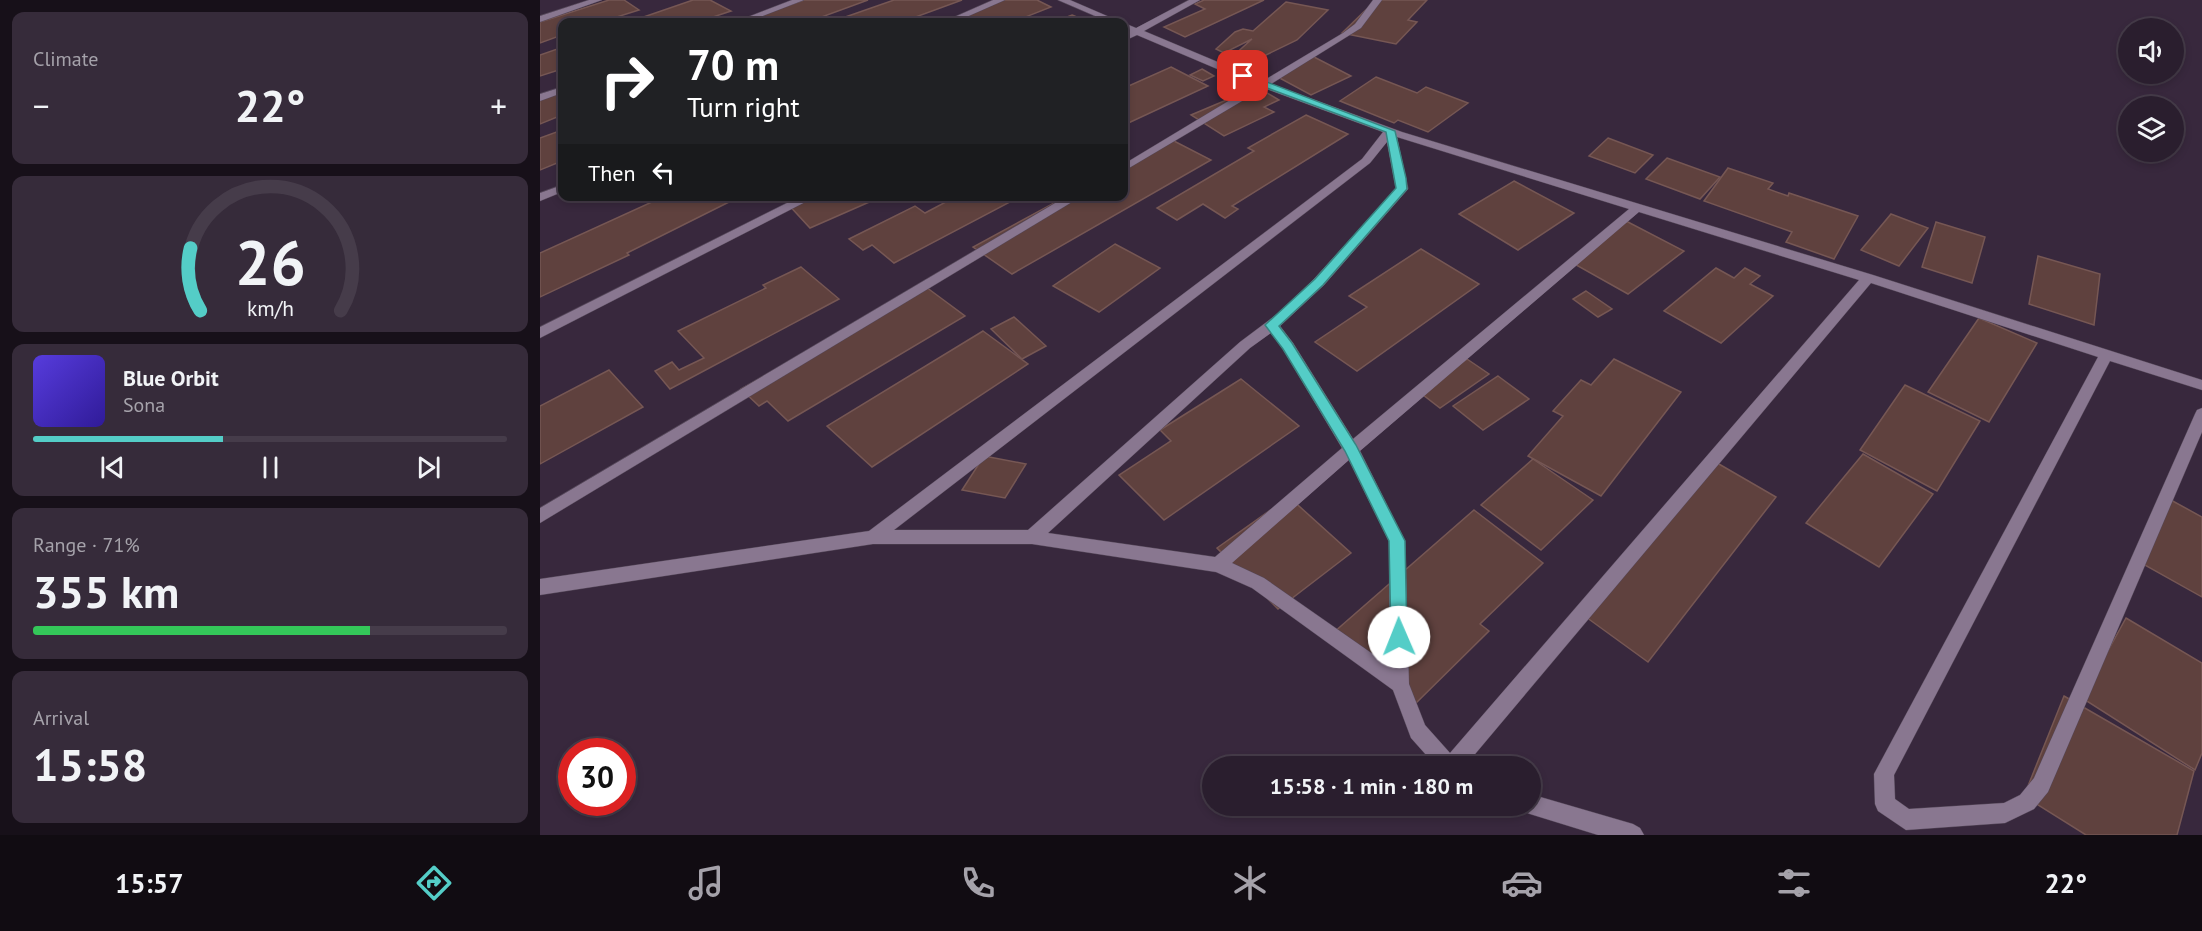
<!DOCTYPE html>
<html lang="en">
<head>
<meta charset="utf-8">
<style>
	:root { --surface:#2a1e2e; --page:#362b3a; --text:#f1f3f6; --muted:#a5a2aa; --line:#463c4a; --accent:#54cdc7 }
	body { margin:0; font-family:"PT Sans",sans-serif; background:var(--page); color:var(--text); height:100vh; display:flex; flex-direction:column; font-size:22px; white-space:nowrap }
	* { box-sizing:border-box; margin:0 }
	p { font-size:20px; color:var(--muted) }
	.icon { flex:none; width:33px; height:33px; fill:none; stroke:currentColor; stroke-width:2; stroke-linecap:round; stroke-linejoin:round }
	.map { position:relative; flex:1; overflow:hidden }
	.side { display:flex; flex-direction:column; gap:12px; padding:12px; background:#171019; width:540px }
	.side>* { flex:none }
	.hud { position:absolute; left:18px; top:18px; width:570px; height:183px; border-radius:12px; box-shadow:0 3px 9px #0003,0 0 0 2px var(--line); background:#202124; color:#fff; overflow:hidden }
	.fabs { position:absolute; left:1578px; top:18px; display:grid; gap:12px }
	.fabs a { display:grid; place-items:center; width:66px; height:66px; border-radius:50%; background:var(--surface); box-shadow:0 3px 9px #0003,0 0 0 2px var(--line); font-size:30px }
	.speed { position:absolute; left:18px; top:738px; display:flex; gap:12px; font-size:30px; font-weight:700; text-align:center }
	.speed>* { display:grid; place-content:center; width:78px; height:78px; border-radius:50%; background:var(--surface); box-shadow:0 3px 9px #0003,0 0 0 2px var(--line); line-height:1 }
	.speed .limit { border:9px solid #d22; background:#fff; color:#111 }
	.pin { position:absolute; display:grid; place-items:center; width:51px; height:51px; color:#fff; margin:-26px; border-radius:12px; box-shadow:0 3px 9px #0006 }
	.me { position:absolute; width:66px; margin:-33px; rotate:359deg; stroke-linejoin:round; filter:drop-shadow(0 0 4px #0008) }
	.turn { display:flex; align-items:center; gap:21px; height:126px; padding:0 30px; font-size:27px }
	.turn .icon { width:78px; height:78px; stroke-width:2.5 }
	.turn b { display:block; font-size:42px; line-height:51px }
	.then { display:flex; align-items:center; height:57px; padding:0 30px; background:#0003; gap:12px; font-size:22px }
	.big { font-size:45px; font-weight:700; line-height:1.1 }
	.side .tile { flex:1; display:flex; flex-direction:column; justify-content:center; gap:9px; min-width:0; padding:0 21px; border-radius:12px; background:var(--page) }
	.side .dial { align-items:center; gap:0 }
	.dial svg { height:156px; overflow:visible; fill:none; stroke:var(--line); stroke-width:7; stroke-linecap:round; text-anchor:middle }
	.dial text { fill:var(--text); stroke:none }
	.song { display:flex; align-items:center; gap:18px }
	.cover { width:72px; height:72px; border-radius:9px; background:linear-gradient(135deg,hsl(250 70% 55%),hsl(250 70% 35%)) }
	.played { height:6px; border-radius:3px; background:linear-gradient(90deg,var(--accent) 40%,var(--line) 40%) }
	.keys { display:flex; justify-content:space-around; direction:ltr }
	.heat { display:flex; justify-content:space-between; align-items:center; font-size:33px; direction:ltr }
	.charge { height:9px; border-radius:4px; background:linear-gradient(90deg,#34c759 71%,var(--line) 0) }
	.trip { position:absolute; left:662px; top:756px; width:339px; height:60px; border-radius:30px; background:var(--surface); box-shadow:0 3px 9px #0003,0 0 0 2px var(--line); font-weight:700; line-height:60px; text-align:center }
	.tab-bar { display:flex; height:96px; justify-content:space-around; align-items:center; background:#110c12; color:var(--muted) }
	.tab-bar .icon { width:42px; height:42px }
	.tab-bar .active { color:var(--accent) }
	.tab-bar b { font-size:27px; color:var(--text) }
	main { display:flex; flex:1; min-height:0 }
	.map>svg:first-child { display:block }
	.building { fill:#5f413e; stroke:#765754; stroke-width:1.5 }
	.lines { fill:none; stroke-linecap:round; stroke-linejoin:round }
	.street-casing { stroke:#534657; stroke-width:1 }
	.street { fill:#897790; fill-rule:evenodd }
	.route { fill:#54cdc7; stroke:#378581; stroke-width:1.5 }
</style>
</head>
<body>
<main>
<section class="side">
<div class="tile"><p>Climate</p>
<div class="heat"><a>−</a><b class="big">22°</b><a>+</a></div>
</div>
<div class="tile dial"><svg viewBox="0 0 100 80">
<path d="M14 69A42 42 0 1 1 86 69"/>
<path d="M14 69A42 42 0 0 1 9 37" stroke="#54cdc7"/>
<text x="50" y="56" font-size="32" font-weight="700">26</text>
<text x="50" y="72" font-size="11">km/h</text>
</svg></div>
<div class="tile">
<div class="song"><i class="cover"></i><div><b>Blue Orbit</b><p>Sona</p></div></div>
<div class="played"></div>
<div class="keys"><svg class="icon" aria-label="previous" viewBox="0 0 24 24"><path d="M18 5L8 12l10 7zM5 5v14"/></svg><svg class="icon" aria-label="pause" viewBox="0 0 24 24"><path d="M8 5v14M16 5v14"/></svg><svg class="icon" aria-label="next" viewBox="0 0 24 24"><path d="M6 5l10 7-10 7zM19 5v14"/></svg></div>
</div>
<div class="tile"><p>Range · 71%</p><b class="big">355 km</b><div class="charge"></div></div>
<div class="tile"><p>Arrival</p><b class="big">15:58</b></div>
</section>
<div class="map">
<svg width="1662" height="835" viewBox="0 0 1662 835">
	<rect width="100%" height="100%" fill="#38283d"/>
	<g class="building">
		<polygon points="69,0 84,0 99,10 61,22 22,22 22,35 0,43 0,22"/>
		<polygon points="153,0 170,0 191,11 158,22 89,22"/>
		<polygon points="264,0 328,0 268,22 201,22"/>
		<polygon points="354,0 422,0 362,22 291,22"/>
		<polygon points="462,0 497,0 511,7 473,22 413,22"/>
		<polygon points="664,0 724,0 645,37 624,27 665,9 655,4"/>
		<polygon points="836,0 887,0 868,20 877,22 856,44 802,33"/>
		<polygon points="746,2 788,10 757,40 701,67 684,60 694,55 712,39 684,53 676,49 695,32 703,29 713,31"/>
		<polygon points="532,15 549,22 514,22"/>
		<polygon points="20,48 22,50 22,69 0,76 0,55"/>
		<polygon points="774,57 811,76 771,95 734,75"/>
		<polygon points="631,67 668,86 584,125 584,88"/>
		<polygon points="662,69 674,76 663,81 650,75"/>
		<polygon points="836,77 877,93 886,87 928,103 888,132 858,120 854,123 800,101"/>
		<polygon points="717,87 739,100 724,107 734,112 684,136 651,115"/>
		<polygon points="22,89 22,115 0,124 0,97"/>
		<polygon points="766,115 808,134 692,206 698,209 685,218 663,204 637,220 617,208 714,151 708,148"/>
		<polygon points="22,130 22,161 0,170 0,138"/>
		<polygon points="1068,138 1113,155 1095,173 1049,156"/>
		<polygon points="632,140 671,160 472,274 433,247 527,196 584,196 584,166"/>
		<polygon points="1127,158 1180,177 1160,199 1106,179"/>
		<polygon points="1188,168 1233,183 1228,189 1248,196 1249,193 1318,216 1294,259 1246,242 1252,232 1164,201"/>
		<polygon points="974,181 1034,213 978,250 919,214"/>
		<polygon points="125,196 201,196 87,253 89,255 0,297 0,253"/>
		<polygon points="260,196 343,196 270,228 246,202"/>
		<polygon points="417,196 461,196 470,202 354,263 332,245 323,250 309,239 375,206 385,213"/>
		<polygon points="1351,214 1388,228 1359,266 1321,250"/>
		<polygon points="1086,221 1144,251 1088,294 1029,261"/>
		<polygon points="1396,222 1445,237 1432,283 1382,267"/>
		<polygon points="575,244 620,268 559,312 513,286"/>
		<polygon points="881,249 939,284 817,371 775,342 827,307 809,296"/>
		<polygon points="1498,256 1560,274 1554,325 1489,304"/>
		<polygon points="261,267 299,299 130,389 115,371 132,362 139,370 164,358 138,331 226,288 223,285"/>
		<polygon points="1176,268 1194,278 1205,268 1220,276 1210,284 1233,296 1181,343 1124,311"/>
		<polygon points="386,287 425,316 248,421 227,401 219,406 201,389"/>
		<polygon points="1046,291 1072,309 1058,317 1033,299"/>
		<polygon points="474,317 506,346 482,359 451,329"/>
		<polygon points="1439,318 1497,343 1449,422 1388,392"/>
		<polygon points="443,331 488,364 332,467 287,426"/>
		<polygon points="927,359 949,374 900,408 878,391"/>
		<polygon points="1074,359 1141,392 1061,496 988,456 1023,416 1013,411 1041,380 1051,385"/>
		<polygon points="69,370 103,407 0,464 0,406"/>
		<polygon points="958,376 989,399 943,430 913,406"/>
		<polygon points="701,379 759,426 624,520 579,475 631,441 620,430"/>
		<polygon points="1365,385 1440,421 1397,491 1320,450"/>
		<polygon points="1323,454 1393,494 1339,567 1266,523"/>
		<polygon points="444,456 486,464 465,498 422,490"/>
		<polygon points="993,459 1053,500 1001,550 941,505"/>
		<polygon points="1172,460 1236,497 1108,662 1039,612"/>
		<polygon points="749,497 811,553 738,609 677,548"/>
		<polygon points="1629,499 1662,517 1662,597 1594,559"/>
		<polygon points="934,510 1003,563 940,624 949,631 872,707 793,633"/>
		<polygon points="1586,618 1662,663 1662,753 1655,770 1542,698"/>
		<polygon points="1524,696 1654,771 1637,835 1546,835 1484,796"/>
	</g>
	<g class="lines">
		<g class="street-casing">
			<g id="street">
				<polygon points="49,0 62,0 0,22 0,16"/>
				<polygon points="252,0 264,0 207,22 195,22"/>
				<polygon points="453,0 465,0 415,22 403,22"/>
				<polygon points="518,0 530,0 581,22 569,22"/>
				<path d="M649,0H660L604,31L723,81L803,33L815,24L833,0H842L821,28L731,84L862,132L1333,275L1662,380V390L1570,361L1354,775L1355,799L1369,809L1464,803L1480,795L1494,778L1655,414L1657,410L1662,408V432L1508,792L1494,809L1465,823L1366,830L1338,811L1335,804L1334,774L1558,357L1331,283L925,766H896L871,738L853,690L712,588L676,572L492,544H333L0,595V579L329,531L822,159L843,132L724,88L584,171V164L715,85L597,35L584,41V35L589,32L584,29V23L596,28ZM857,137L1089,209L813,439L753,343L740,326L784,285L868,189ZM847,142L856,189L774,279L740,312L700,342L488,530H354L830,163ZM1099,212L1319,280L910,753L885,725L869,684L865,541L820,451ZM731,333L743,349L802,448L675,557L508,533L710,348ZM809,460L849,541L850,666L724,578L692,563Z"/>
				<polygon points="22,87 22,93 0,101 0,94"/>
				<polygon points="22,185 22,192 0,201 0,193"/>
				<polygon points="261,196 277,196 0,338 0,327"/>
				<polygon points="527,196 542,196 0,523 0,508"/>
				<polygon points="990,794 1093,824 1100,828 1104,835 1058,835 990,814 983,811 980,806 990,806"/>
			</g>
		</g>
		<use href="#street" class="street"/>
	</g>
	<polygon class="route" points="700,74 706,74 855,131 866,178 867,189 783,285 739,326 752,343 816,445 865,541 867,637 865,642 859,644 853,642 851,637 849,541 805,451 743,349 725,325 775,279 856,188 846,132 700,78"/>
</svg>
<div class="fabs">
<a><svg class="icon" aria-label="sound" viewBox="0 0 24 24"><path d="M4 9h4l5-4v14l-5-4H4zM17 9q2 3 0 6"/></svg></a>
<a><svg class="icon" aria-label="layers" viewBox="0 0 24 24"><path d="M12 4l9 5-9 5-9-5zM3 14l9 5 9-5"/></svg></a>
</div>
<div class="speed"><div class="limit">30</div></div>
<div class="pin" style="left:703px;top:76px;background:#d93025"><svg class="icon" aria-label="arrive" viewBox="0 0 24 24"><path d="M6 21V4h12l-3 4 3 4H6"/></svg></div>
<svg class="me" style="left:859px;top:637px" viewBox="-20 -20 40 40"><circle r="19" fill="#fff"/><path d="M0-13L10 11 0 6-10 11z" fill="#54cdc7"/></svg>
<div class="trip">15:58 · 1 min · 180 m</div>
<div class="hud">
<div class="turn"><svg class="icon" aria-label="right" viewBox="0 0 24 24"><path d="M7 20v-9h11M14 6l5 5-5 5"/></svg><div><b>70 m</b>Turn right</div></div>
<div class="then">Then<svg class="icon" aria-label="left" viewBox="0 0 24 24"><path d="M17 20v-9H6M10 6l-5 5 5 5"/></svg></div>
</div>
</div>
</main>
<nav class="tab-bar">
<b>15:57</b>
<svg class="icon active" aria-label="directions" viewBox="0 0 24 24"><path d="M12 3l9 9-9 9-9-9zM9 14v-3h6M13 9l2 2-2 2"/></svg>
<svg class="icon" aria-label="music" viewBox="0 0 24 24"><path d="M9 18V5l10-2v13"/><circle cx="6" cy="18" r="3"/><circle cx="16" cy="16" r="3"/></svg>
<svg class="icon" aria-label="phone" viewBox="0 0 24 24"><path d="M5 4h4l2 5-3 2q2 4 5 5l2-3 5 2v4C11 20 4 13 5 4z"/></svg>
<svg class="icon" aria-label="climate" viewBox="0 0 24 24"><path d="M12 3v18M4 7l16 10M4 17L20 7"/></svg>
<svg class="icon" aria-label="car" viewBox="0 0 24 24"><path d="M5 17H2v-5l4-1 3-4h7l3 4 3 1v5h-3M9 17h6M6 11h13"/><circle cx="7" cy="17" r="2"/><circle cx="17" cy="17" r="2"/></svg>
<svg class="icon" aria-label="filters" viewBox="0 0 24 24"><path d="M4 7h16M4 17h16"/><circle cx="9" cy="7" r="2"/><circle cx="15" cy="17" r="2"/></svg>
<b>22°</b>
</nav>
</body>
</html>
